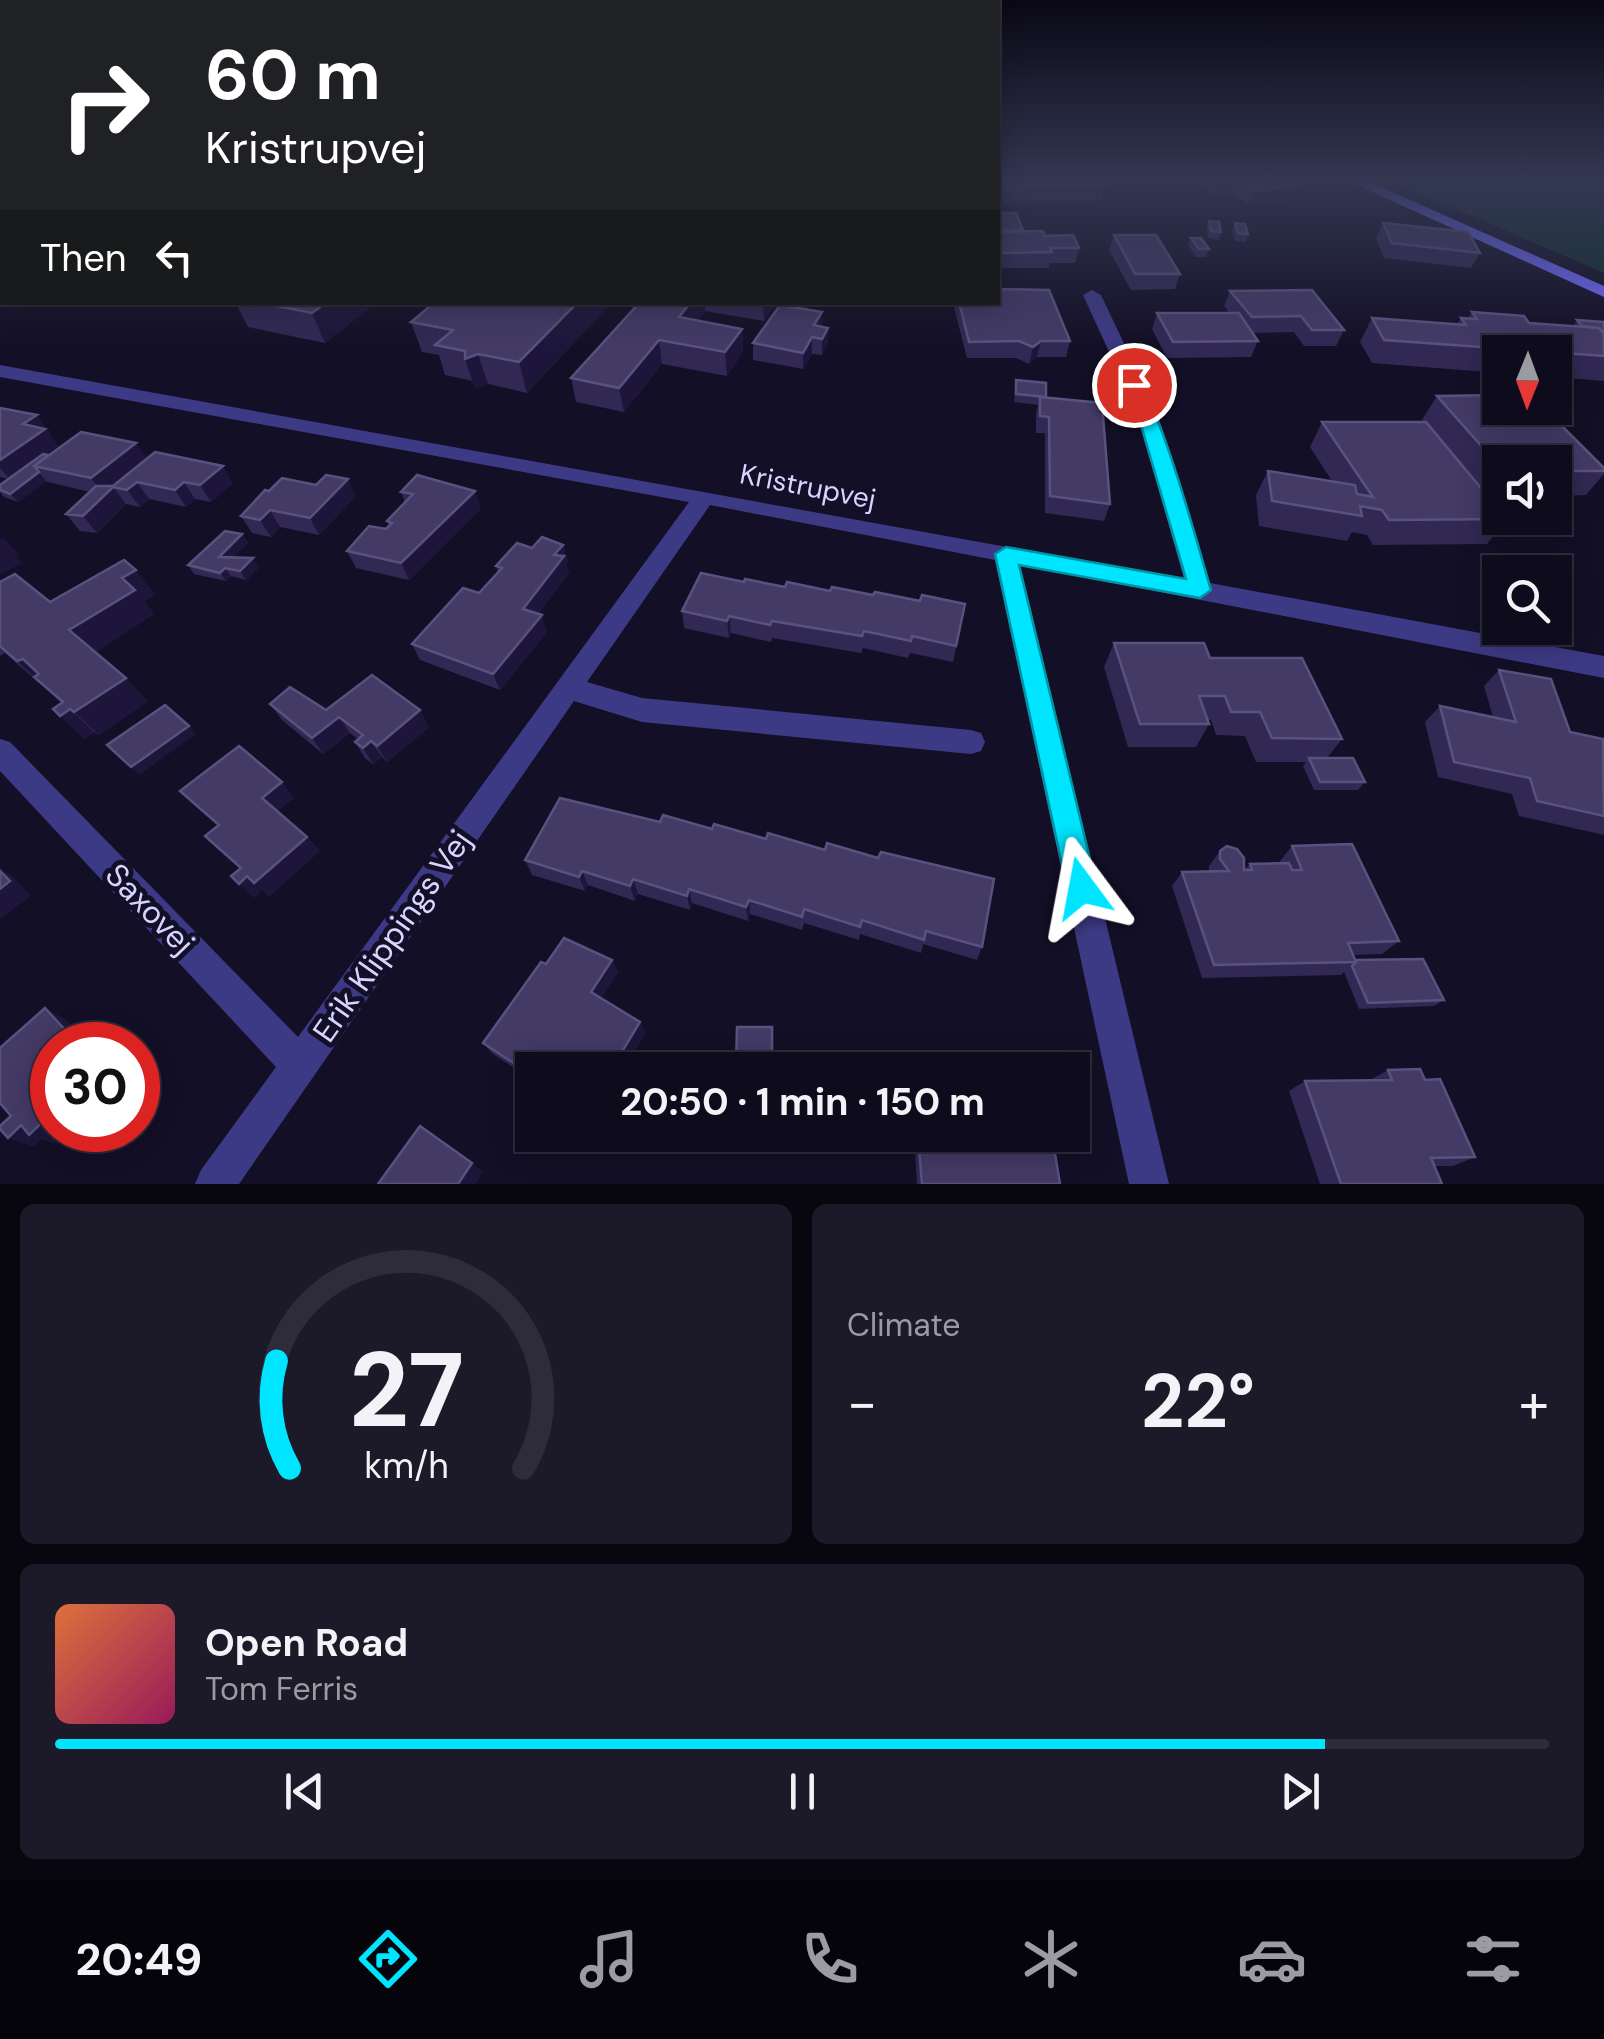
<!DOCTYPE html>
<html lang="en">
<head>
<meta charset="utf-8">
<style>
	:root { --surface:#0e0b1c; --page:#1c1929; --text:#f1f3f6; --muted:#9b9ba3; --line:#2e2b3b; --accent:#00e5ff }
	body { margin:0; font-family:"DM Sans",sans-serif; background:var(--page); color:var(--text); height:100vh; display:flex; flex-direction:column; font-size:38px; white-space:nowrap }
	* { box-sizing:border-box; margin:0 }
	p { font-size:32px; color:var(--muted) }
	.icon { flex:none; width:55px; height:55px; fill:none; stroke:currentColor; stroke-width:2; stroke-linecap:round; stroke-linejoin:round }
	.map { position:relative; height:1184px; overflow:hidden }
	.details { display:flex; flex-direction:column; gap:20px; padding:20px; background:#08060f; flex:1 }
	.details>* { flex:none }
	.guide { position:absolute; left:0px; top:0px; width:1000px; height:305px; box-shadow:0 5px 25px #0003,0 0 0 2px var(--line); background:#202124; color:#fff; overflow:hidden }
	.needle { width:65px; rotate:181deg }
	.tools { position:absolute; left:1482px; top:335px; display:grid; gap:20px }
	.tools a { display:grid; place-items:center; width:90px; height:90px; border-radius:0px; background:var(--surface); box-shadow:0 5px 25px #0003,0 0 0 2px var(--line); font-size:50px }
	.speed { position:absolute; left:30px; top:1022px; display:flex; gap:20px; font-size:50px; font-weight:700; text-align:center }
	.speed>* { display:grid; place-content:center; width:130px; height:130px; border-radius:50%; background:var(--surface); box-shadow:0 5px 25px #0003,0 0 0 2px var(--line); line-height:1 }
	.speed .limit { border:15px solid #d22; background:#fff; color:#111 }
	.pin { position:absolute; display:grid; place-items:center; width:85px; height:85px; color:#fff; margin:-42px; border:5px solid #fff; border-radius:50%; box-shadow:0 2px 10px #0007 }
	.me { position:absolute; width:110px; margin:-55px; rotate:347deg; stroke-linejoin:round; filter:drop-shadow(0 0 8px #0008) }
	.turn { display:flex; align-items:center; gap:35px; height:210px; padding:0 40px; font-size:45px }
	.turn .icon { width:130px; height:130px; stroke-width:2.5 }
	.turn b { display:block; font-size:70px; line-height:85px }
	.then { display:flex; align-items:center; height:95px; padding:0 40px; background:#0003; gap:20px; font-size:38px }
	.big { font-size:75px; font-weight:700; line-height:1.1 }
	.details .tile { flex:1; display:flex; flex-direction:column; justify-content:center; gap:15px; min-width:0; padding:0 35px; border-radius:15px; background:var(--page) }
	.details .dial { align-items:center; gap:0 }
	.dial svg { height:260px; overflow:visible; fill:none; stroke:var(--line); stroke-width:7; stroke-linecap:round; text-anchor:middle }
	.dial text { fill:var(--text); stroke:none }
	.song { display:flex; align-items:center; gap:30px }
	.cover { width:120px; height:120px; border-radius:15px; background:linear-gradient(135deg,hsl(20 70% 55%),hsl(330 70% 35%)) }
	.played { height:10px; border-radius:5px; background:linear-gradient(90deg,var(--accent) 85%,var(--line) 85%) }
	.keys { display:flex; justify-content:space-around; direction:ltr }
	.heat { display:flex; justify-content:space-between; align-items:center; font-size:55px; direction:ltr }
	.details .tiles { flex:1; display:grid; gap:20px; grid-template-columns:1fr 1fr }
	.tile:last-child { grid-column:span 2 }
	.trip { position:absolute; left:515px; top:1052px; width:575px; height:100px; border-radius:0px; background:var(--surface); box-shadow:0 5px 25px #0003,0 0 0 2px var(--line); font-weight:700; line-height:100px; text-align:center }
	.dock { display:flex; height:160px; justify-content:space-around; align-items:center; background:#06040b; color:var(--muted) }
	.dock .icon { width:70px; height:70px }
	.dock .active { color:var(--accent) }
	.dock b { font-size:45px; color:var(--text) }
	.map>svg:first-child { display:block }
	.green { fill:#12302f }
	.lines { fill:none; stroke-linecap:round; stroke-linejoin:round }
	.street { fill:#3d3a85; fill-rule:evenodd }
	.secondary { fill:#6f6bff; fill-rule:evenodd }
	.wall { fill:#312854 }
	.shaded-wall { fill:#1d163a }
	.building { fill:#433a66; stroke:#5a527e; stroke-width:2.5 }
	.route { fill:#00e5ff; stroke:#0095a6; stroke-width:2.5 }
	.labels { text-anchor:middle; stroke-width:10; stroke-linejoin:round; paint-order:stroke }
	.street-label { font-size:28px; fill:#d9d4ff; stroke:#130f26 }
	.near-street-label { font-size:32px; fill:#d9d4ff; stroke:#130f26 }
</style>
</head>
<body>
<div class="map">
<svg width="1604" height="1184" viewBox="0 0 1604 1184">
	<rect width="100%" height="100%" fill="#130f26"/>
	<polygon class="green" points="1389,180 1604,180 1604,273"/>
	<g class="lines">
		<polygon class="street" points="1092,290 1101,295 1158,415 1210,583 1604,656 1604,678 1020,565 1169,1184 1129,1184 995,560 710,505 587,682 642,698 971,730 981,733 985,742 981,751 971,754 642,722 574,701 239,1184 195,1184 201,1170 276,1067 0,771 0,739 10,742 298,1037 689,502 0,377 0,365 1184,579 1138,415 1083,295"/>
		<polygon class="secondary" points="1346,180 1365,180 1604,286 1604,297"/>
	</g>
	<g class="wall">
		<polygon points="998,180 1102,180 1105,186 1102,200 1004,202 998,188"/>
		<polygon points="1193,180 1286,180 1289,200 1248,205 1233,194 1214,197"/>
		<polygon points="2,191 2,217 0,213 0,192"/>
		<polygon points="998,213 1023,231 1045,236 1079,248 1075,263 1050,263 1049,268 998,268"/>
		<polygon points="1209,221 1221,232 1219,240 1208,238 1207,228"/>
		<polygon points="1235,223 1248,234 1246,242 1235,241 1232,230"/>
		<polygon points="1383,223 1480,253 1471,268 1384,258 1376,238"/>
		<polygon points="1114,235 1180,274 1175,289 1131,290 1109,250"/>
		<polygon points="1191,238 1209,249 1206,257 1196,257 1188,245"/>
		<polygon points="1230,291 1344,330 1336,346 1304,346 1294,332 1252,333 1258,341 1251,357 1167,358 1152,329 1157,313 1229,313 1224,306"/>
		<polygon points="235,302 377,302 325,343 248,327"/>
		<polygon points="435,302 612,302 527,393 488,384 475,389 473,381 445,375 439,355 422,352 411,322"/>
		<polygon points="640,302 777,302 764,321 705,311 698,321 742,329 743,352 727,376 662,364 624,412 576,402 571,378"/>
		<polygon points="955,302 998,302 1070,341 1066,357 1037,357 1029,364 1016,358 967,358 954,307"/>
		<polygon points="822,312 822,327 828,344 822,355 812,354 803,369 753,360 753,343"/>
		<polygon points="1472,312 1529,323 1573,326 1577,320 1604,356 1604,381 1555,377 1555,352 1500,352 1500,373 1372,363 1360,342 1372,318 1457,324 1461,318 1468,318"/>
		<polygon points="1016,380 1046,398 1110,504 1104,521 1045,513 1045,433 1036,433 1036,414 1038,405 1014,402"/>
		<polygon points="1437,396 1604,468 1604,474 1586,495 1555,496 1555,462 1500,462 1500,497 1488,497 1507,519 1487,544 1373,545 1367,535 1352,532 1347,541 1259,526 1256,495 1268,471 1332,481 1310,447 1322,422 1424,422 1422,420"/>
		<polygon points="0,408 50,432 48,433 58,446 45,455 147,458 233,483 211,502 195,499 186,507 149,499 140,507 126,504 97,533 80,531 66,514 90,492 48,482 46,481 18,502 4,497 0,492 0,485 8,479 0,477"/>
		<polygon points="269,491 356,496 319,535 280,527 271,537 252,533 241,516"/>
		<polygon points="401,492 481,508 409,580 356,568 347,551 386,529 389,526 387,521 405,502"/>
		<polygon points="242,534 248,543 233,557 259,567 246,580 231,576 226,581 194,574 188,565"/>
		<polygon points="563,545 568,562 566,564 569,573 538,614 547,632 500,690 420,660 412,644 479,593 498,573 496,566 532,548"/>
		<polygon points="0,582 50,602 155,595 144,601 154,614 95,652 148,701 99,735 94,732 84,739 62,703 5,653 0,656"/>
		<polygon points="744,582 965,604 953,662 910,653 908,658 863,648 861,653 772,638 771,642 731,633 729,638 684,628 682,611"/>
		<polygon points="1114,643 1210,658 1342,739 1327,758 1365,782 1358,790 1314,790 1303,766 1306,762 1256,762 1245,736 1216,735 1211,720 1208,720 1209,724 1196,747 1128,747 1104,667"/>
		<polygon points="1499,670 1570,732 1604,740 1604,835 1519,816 1512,794 1438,777 1425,722 1440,706 1493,717 1484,686"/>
		<polygon points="270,704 326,710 429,727 387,762 382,757 373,764 365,758 355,742 358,739 350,733 323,754 282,720"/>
		<polygon points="560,798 982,947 977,960 923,944 921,953 860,934 859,940 804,923 802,930 750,914 748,921 692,903 690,910 638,894 635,901 588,885 585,891 532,875 525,860"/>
		<polygon points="1292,846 1399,941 1382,954 1353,955 1356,960 1444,1000 1434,1006 1359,1009 1344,972 1341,975 1202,978 1172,886 1182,872 1209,871 1209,866 1220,851 1244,870 1250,864 1280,863 1280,861"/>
		<polygon points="612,960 618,972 601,998 640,1022 645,1033 624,1070 532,1070 532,1080 493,1054 483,1043 546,964"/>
		<polygon points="772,1027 772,1069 737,1069 736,1064"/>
		<polygon points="1388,1070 1425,1080 1475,1157 1453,1166 1434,1166 1442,1184 1320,1184 1289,1091 1305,1081 1370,1080"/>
		<polygon points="914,1135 1052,1135 1060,1184 917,1184"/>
	</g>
	<g class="shaded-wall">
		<polygon points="1238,180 1233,194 1214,197 1219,182"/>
		<polygon points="1295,186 1289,200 1248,205 1253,191"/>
		<polygon points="327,302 377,302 325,343 312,313"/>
		<polygon points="578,302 612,302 527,393 519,362"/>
		<polygon points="691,302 705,302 705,311 682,341 679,317"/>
		<polygon points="763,302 777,302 764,321"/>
		<polygon points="822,312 822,328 814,325"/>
		<polygon points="828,328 828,344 822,355 822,339"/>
		<polygon points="742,329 743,352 727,376 725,352"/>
		<polygon points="812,337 812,354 803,369 803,353"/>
		<polygon points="659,340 662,364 624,412 619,388"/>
		<polygon points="1041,341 1037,357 1029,364 1033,347"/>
		<polygon points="478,354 488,384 475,389 465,359"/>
		<polygon points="37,415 58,446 10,480 0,468 0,460 23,424"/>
		<polygon points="136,443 148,460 113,487 126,504 97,533 83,516 104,495 91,478"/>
		<polygon points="223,466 233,483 211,502 200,485"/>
		<polygon points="39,472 46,481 18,502 10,494"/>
		<polygon points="348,479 356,496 319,535 310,518"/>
		<polygon points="137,482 149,499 140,507 127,490"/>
		<polygon points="184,482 195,499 186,507 175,490"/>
		<polygon points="475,491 481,508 409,580 401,563"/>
		<polygon points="270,510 280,527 271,537 260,520"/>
		<polygon points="242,534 248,543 225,565 219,557"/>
		<polygon points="3,537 18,554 16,556 22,563 0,575 0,539"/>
		<polygon points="563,545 568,562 566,564 569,573 529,626 523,609 554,555"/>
		<polygon points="253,558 259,567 246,580 240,571"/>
		<polygon points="225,568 231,576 226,581 220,573"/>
		<polygon points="136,570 155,595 144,601 154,614 92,655 69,630 122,578"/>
		<polygon points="542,615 547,632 500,690 493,674"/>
		<polygon points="729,616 731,633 729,638 727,621"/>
		<polygon points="23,659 48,683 42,685 17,661"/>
		<polygon points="126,678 148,701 99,735 74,712"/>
		<polygon points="70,709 94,732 84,739 60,716"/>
		<polygon points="420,710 429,727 387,762 377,746"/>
		<polygon points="339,717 350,733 323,754 312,738"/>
		<polygon points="189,726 196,734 139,775 131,767"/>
		<polygon points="371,741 382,757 373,764 363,748"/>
		<polygon points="282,782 294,798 275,814 262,798"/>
		<polygon points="307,837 320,851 269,897 254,883"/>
		<polygon points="0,868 12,876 31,896 0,919"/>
		<polygon points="582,871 588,885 585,891 579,877"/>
		<polygon points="247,876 262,891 254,898 239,884"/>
		<polygon points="633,879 638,894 635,901 630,886"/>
		<polygon points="689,889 692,903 690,910 687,896"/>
		<polygon points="749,900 750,914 748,921 746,907"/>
		<polygon points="612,960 618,972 597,1004 591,992"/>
		<polygon points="45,1008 67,1020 90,1045 79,1045"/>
		<polygon points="640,1022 645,1033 624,1070 611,1070"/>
		<polygon points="52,1113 52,1130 68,1130 54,1144 42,1139 33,1147 8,1138 21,1125"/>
		<polygon points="472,1163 483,1172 475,1184 458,1184"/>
	</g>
	<g class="building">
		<polygon points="1003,180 1102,180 1105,186 1006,187"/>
		<polygon points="1238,180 1286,180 1295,186 1253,191"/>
		<polygon points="998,213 1016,213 1023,230 998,230"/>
		<polygon points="1209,221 1219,222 1221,232 1211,231"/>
		<polygon points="1235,223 1245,224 1248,234 1238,233"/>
		<polygon points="1383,223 1468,232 1480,253 1392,243"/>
		<polygon points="1043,231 1045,236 1073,235 1079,248 1050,248 1052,252 998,253 998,232"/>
		<polygon points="1114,235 1156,235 1180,274 1135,274"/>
		<polygon points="1191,238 1201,238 1209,249 1199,249"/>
		<polygon points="998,289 1049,290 1070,341 1041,341 1033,347 1019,341 969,342 959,302 998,302"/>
		<polygon points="1312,290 1344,330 1312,330 1301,316 1252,317 1230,291"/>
		<polygon points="257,302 327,302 312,313"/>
		<polygon points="435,302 578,302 519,362 478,354 465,359 465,351 435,345 453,330 411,322"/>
		<polygon points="640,302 691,302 679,317 742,329 725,352 659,340 619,388 571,378"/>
		<polygon points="780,305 822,312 814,325 828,328 822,339 812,337 803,353 753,343"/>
		<polygon points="1472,312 1524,316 1529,323 1599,328 1604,334 1604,356 1384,340 1372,318 1466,325 1461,318 1477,319"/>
		<polygon points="1157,313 1239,313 1258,341 1173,342"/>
		<polygon points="1577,320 1604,322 1604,334 1599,328 1582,326"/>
		<polygon points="1016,380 1046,383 1046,397 1016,394"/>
		<polygon points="1500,395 1500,408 1544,408 1604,468 1604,471 1555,471 1555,462 1500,462 1500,467 1437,396"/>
		<polygon points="1040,397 1102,403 1110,504 1050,496 1049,417 1040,416"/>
		<polygon points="0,408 37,415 23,424 45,429 0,460"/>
		<polygon points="1322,422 1426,422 1500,511 1500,518 1505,518 1507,519 1389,520 1382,510 1360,506 1362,516 1272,501 1268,471 1355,485 1357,494 1373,497"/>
		<polygon points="81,432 136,443 91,478 34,466"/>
		<polygon points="155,452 223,466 200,485 184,482 175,490 137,482 127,490 113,487 83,516 66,514 96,486 113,486"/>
		<polygon points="43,454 48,455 34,466 39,472 10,494 0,490 0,485"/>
		<polygon points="326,475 348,479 310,518 270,510 260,520 241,516 265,490 269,491 282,478 316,485"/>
		<polygon points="417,475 475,491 401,563 347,551 369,526 386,529 392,523 387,521 413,494 401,492"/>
		<polygon points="225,531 242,534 219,557 253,558 240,571 225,568 220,573 188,565"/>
		<polygon points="542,537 563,545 554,555 564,556 523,609 542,615 493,674 412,644 463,588 479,593 502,568 496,566 517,543 532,548"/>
		<polygon points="124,560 136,570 122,578 135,590 69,630 126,678 74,712 70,709 60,716 53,709 63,702 34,677 39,674 23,659 17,661 0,646 0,582 15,574 50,602"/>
		<polygon points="701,573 744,582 745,579 785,587 787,582 830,591 832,587 873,595 875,592 920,601 922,595 965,604 956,646 912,636 911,641 864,631 862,636 772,621 770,625 729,616 727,621 682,611"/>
		<polygon points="1114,643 1204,643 1210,658 1302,658 1342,739 1272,738 1260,712 1231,712 1225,696 1199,696 1209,724 1140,724"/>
		<polygon points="1499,670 1551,679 1570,732 1603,739 1604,816 1537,801 1530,778 1454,762 1440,706 1516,722"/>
		<polygon points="372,675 420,710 377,746 371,741 363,748 355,742 363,735 339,717 312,738 270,704 290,687 326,710"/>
		<polygon points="165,705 189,726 131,767 107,745"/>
		<polygon points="239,746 282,782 262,798 307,837 254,883 247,876 239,884 231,876 241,868 205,836 219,825 180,791"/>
		<polygon points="1309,758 1353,758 1365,782 1320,782"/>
		<polygon points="560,798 660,822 663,815 712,829 714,824 766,839 768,833 825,850 827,843 878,858 881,852 994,879 982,947 926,931 924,940 862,920 860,927 804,909 802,917 749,900 746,907 689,889 687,896 633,879 630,886 582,871 579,877 525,860"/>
		<polygon points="1352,844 1399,941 1348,943 1356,962 1214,965 1182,872 1229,871 1220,859 1220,851 1227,846 1237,849 1244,858 1244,870 1252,870 1250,864 1289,863 1292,870 1302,870 1292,846"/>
		<polygon points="0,871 10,881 0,889"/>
		<polygon points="564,938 612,960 591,992 640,1022 611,1070 532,1070 532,1075 483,1043 541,962 546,964"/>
		<polygon points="1423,959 1444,1000 1368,1003 1352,966 1356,962 1356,960"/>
		<polygon points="45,1008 79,1045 52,1045 52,1113 29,1135 21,1125 8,1138 0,1129 0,1126 11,1116 0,1103 0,1048"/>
		<polygon points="737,1027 772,1027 772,1063 736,1064"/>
		<polygon points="1420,1069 1425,1080 1440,1079 1475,1157 1431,1158 1442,1184 1341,1184 1305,1081 1392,1080 1388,1070"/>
		<polygon points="420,1126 472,1163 458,1184 378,1184"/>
		<polygon points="918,1135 1052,1135 1060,1184 922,1184"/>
	</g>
	<linearGradient id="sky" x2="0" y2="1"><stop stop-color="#0a0815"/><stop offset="0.52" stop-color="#333752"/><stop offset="1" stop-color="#333752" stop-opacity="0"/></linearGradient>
	<rect width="1604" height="346" fill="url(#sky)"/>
	<path class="route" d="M1134,380C1156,388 1201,557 1211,590L1200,598L1019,565L1097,888L1092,898L1082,902L1071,898L1067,888L995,554L1006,547L1186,579L1138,415L1125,385Z"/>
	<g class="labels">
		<g class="street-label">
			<text transform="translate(808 486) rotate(11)" y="10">Kristrupvej</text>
		</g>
		<g class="near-street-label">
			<text transform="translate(150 909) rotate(46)" y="11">Saxovej</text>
			<text transform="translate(392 936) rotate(-55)" y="11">Erik Klippings Vej</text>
		</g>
	</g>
</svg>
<div class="tools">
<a><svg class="needle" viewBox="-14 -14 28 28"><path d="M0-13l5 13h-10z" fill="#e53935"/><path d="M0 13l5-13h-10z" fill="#9b9ba3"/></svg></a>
<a><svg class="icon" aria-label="sound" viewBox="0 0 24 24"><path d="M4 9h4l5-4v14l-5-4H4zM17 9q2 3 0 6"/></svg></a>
<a><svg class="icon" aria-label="search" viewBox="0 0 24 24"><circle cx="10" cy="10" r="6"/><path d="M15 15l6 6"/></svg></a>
</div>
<div class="speed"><div class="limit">30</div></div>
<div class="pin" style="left:1134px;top:385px;background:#d93025"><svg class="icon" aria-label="arrive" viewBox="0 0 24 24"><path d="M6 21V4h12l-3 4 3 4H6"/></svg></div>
<svg class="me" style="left:1082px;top:888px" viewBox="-20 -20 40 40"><path d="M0-17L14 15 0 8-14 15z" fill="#00e5ff" stroke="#fff" stroke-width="4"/></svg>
<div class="trip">20:50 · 1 min · 150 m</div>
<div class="guide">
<div class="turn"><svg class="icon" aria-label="right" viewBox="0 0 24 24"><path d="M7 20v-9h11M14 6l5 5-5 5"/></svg><div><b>60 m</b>Kristrupvej</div></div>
<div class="then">Then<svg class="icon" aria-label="left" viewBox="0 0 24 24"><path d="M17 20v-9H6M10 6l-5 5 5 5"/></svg></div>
</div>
</div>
<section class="details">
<div class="tiles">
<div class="tile dial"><svg viewBox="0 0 100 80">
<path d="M14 69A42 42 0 1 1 86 69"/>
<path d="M14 69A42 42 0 0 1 10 36" stroke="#00e5ff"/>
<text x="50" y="56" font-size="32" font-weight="700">27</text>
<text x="50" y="72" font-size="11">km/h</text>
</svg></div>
<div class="tile"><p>Climate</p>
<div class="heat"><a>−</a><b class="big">22°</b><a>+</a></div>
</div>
<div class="tile">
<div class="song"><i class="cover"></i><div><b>Open Road</b><p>Tom Ferris</p></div></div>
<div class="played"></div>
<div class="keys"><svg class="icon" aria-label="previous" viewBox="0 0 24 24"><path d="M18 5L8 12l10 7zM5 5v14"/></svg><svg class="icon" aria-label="pause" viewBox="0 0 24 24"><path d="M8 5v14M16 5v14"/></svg><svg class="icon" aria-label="next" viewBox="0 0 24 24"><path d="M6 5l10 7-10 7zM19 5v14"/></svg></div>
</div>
</div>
</section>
<nav class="dock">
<b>20:49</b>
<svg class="icon active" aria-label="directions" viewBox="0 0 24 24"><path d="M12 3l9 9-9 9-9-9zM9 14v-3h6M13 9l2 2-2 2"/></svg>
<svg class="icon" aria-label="music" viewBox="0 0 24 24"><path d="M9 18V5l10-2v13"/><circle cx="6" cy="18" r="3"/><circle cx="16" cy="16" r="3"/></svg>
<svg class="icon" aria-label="phone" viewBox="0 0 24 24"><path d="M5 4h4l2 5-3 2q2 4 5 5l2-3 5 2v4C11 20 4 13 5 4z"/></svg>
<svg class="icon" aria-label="climate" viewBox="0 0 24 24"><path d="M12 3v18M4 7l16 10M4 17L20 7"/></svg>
<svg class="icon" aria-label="car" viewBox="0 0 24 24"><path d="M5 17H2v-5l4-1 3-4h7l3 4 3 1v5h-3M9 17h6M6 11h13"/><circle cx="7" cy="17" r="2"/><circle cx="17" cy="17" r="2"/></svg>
<svg class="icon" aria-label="filters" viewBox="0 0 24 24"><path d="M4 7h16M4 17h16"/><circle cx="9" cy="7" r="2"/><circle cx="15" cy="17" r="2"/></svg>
</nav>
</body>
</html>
